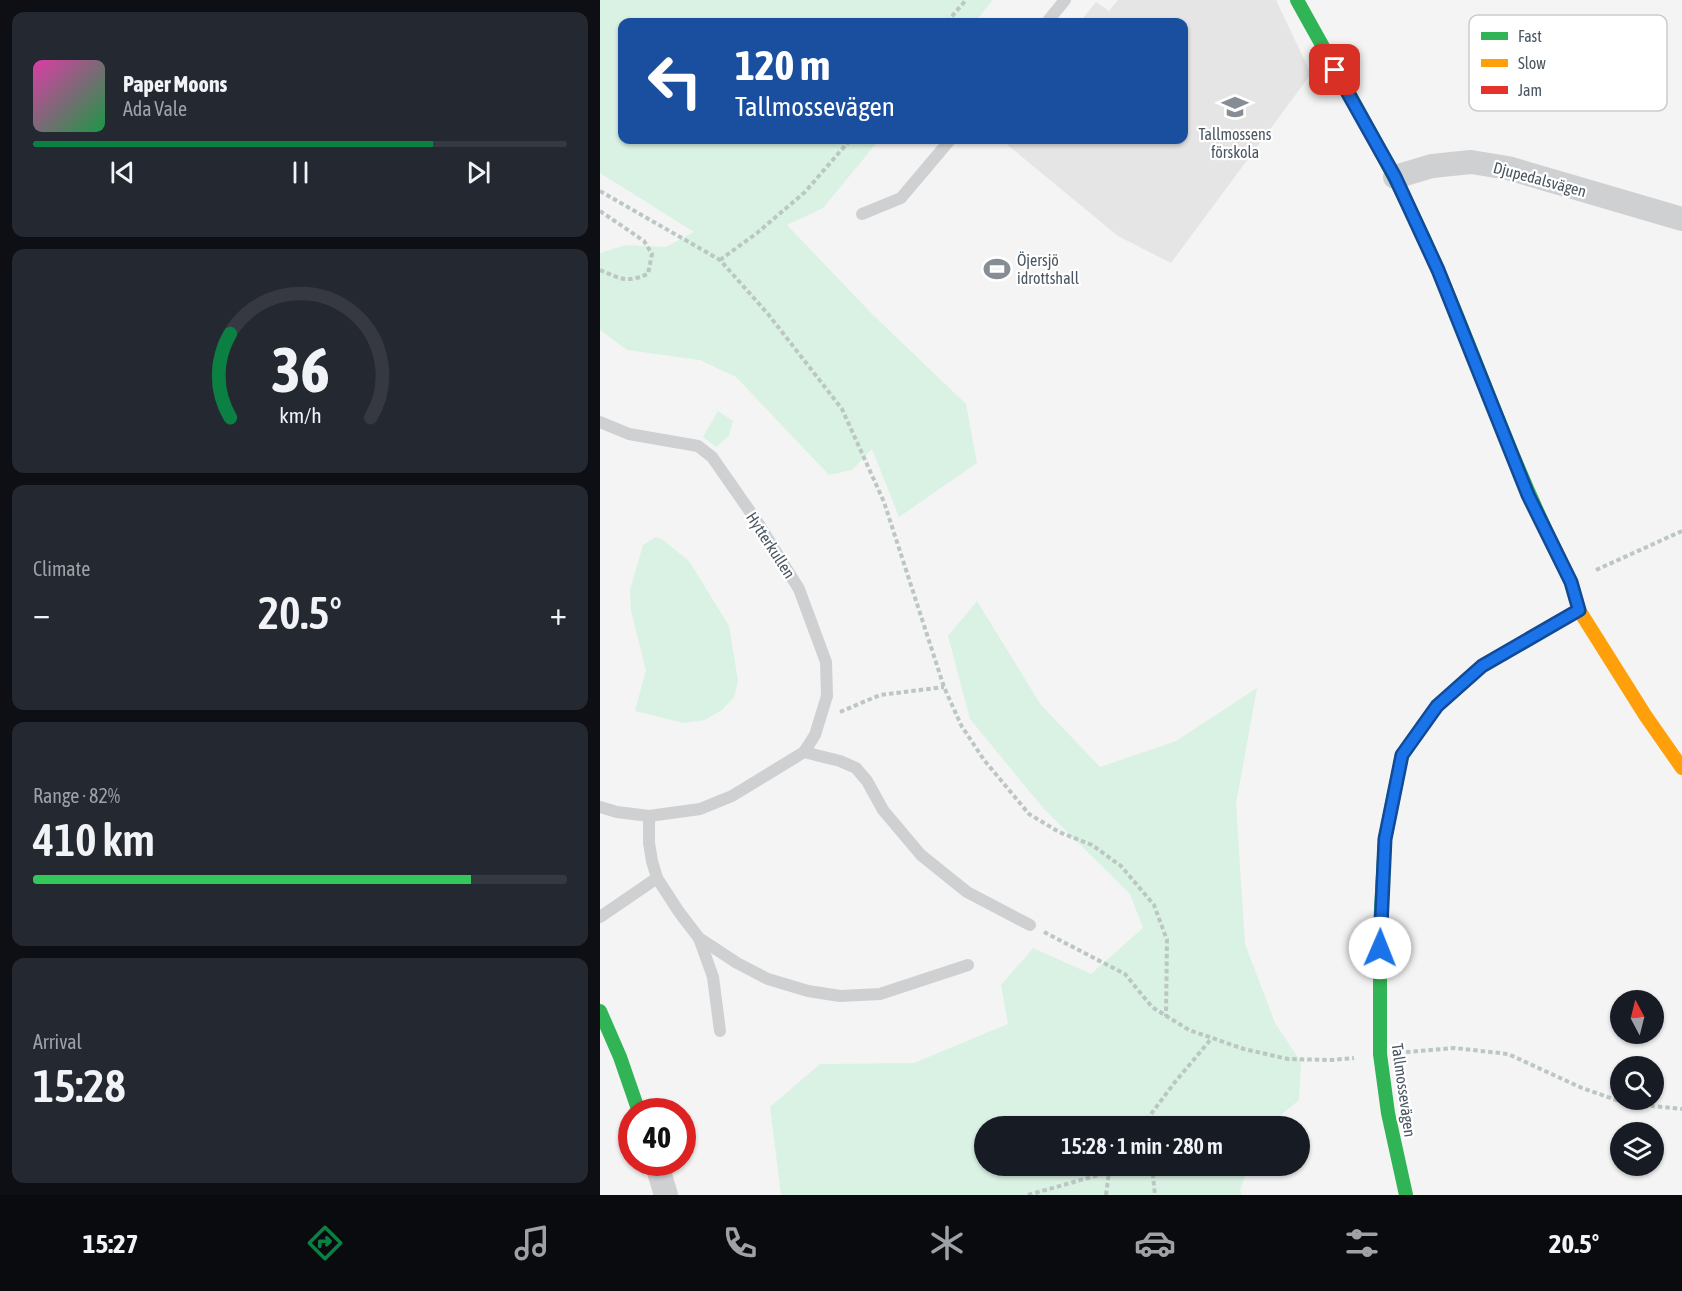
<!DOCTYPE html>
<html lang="en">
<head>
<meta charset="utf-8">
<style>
	:root { --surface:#171b24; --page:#242831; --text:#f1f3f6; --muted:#9ea1a6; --line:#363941; --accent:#0b8043 }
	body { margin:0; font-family:"Asap Condensed",sans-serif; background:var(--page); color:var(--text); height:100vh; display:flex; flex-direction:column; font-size:22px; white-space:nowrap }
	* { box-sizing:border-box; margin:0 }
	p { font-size:20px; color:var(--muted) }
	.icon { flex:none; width:33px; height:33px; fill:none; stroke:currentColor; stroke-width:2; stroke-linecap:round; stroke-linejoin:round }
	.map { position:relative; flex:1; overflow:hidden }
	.details { display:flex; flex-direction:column; gap:12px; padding:12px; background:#0d0f14; width:600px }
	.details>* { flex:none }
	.guide { position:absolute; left:18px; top:18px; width:570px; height:126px; border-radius:12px; box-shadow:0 2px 4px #0004; background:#1a4fa0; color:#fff; overflow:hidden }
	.needle { width:39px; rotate:353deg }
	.controls { position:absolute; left:1010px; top:990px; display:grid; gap:12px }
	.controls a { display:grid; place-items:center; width:54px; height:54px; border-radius:50%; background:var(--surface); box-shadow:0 2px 4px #0004; font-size:30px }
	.speed { position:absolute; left:18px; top:1098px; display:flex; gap:12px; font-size:30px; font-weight:700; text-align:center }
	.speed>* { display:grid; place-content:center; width:78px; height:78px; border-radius:50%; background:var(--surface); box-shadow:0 2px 4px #0004; line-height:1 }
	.speed .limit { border:9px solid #d22; background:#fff; color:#111 }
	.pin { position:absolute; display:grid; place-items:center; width:51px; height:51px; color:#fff; margin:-26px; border-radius:12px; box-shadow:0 3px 9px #0006 }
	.me { position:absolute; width:66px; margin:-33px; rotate:1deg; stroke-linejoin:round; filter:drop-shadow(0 0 4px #0008) }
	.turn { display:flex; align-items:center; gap:21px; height:126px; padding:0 18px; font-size:27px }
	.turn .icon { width:78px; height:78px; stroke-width:2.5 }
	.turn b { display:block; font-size:42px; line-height:51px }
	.big { font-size:45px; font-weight:600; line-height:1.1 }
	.details .widget { flex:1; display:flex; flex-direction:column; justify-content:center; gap:9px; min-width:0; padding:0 21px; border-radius:12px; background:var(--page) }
	.details .dial { align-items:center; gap:0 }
	.dial svg { height:156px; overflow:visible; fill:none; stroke:var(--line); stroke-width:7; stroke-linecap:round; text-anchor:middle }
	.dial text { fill:var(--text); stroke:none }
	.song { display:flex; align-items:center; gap:18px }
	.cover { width:72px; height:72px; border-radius:9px; background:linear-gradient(135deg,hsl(320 70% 55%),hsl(140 70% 35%)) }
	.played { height:6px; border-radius:3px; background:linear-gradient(90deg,var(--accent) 75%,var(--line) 75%) }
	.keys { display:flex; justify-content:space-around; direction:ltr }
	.heat { display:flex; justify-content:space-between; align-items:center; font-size:33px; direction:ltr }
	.charge { height:9px; border-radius:4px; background:linear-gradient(90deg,#34c759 82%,var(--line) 0) }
	.trip { position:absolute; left:374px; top:1116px; width:336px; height:60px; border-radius:30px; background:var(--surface); box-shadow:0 2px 4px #0004; font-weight:600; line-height:60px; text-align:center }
	.tab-bar { display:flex; height:96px; justify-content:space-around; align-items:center; background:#090b0e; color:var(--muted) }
	.tab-bar .icon { width:42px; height:42px }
	.tab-bar .active { color:var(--accent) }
	.tab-bar b { font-size:27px; color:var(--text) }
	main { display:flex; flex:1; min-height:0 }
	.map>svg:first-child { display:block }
	.education { fill:#e6e5e6 }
	.green { fill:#d9f2e3 }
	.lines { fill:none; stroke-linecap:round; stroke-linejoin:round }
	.path { stroke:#bcc7c4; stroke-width:4; stroke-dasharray:4.5 3; stroke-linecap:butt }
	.lane { stroke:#ced0d2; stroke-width:12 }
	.street { stroke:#ced0d2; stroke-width:24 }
	.fast { stroke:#30b455; stroke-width:14 }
	.slow { stroke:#ff9f0a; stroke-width:14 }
	.jam { stroke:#e5322d; stroke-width:14 }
	.route-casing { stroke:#114b97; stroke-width:15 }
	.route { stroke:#1a73e8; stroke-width:10 }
	.labels { text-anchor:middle; stroke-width:4.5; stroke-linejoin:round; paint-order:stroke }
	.poi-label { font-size:16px; fill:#4a5661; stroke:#fff }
	.street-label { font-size:16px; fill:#4a5661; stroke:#fff }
	.key { fill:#fff; stroke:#c9ccd0; stroke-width:1.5 }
	.key-label { font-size:16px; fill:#4a5661 }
</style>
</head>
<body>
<main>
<section class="details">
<div class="widget">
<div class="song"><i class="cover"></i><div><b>Paper Moons</b><p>Ada Vale</p></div></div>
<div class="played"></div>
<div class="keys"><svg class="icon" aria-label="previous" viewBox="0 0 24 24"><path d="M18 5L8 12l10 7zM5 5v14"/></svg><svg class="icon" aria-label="pause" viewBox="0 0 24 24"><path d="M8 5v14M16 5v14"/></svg><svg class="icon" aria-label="next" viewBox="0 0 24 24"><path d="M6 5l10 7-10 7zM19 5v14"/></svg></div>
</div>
<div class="widget dial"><svg viewBox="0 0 100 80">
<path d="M14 69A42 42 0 1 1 86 69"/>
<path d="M14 69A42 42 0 0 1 14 26" stroke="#0b8043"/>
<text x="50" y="56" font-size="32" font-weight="700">36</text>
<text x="50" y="72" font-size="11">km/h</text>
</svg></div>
<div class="widget"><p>Climate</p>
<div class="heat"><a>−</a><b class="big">20.5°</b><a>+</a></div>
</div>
<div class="widget"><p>Range · 82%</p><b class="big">410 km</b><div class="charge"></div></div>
<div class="widget"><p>Arrival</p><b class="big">15:28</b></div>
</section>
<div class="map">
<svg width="1082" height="1195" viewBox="0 0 1082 1195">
	<rect width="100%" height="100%" fill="#f4f4f4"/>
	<polygon class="education" points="518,0 676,0 711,74 571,263 518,236 404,142 407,140 584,140 584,22 480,22 496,2 509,11"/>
	<g class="green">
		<polygon points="0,0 393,0 375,22 22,22 22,140 279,140 223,208 187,225 273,315 366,404 377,463 299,517 272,449 252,470 229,475 136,377 100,360 27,350 0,330 0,253 26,245 66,247 94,232 0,173"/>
		<polygon points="118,411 133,421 129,436 116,447 103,437"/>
		<polygon points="56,537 63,540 89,561 129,626 138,681 134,697 122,710 105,720 84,723 35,711 46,670 31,611 30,590 43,545"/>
		<polygon points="377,601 441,705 500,767 576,741 657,688 636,804 645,944 675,1023 701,1062 699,1100 668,1126 384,1126 384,1166 649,1166 640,1190 642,1195 181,1195 170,1107 220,1064 314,1063 408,1024 401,985 433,948 491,974 543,928 530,894 444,809 370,719 348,636"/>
	</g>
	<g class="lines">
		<g class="path">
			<polyline points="347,22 366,0"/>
			<polyline points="0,191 120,260 168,314 242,409 284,502 344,687 361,725 384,760 429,814 459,832 492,845 521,866 554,905 567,940 566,1016"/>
			<path d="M0,211L44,241L52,254L48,274C26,283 21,279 0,270"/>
			<polyline points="120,260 157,233 205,192 250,140"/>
			<polyline points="996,570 1082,531"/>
			<polyline points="240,712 280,695 344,687"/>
			<polyline points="444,932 525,974 552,1007 589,1030 644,1049 688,1059 731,1060 754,1058"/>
			<polyline points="806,1052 855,1048 908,1054 982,1088 1025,1103 1082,1109"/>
			<polyline points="551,1116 551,1126"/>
			<polyline points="542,1126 575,1082 611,1039"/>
			<polyline points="552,1166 555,1195"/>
			<polyline points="428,1195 509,1172 513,1166"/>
			<polyline points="506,1195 509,1172"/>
		</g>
		<g class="lane">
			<polyline points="447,22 465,0"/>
			<polyline points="262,214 301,198 350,140"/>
			<polyline points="0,422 29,434 98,446 112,457 156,520 199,589 226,662 227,696 215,735 204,752 132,796 100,809 49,816 17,812 0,807"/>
			<polyline points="204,752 240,761 256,768 267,781 283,810 321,855 367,892 430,925"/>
			<polyline points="49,816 49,843 52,861 57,878 79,912 99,938 137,963 168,979 208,991 240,996 280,994 368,965"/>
			<polyline points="0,917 57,878"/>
			<polyline points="99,938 113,977 120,1031"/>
		</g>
		<g class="street">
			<polyline points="795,177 832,166 871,162 908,168 1082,219"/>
			<polyline points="56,1162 66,1195"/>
		</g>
		<g class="fast">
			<path d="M697,0C746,89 798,176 838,270C878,363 911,460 956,551"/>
			<polyline points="0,1011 20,1057 39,1112"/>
			<polyline points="806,1195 788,1113 780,1054 780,927 785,839 802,755 837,706 882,666 894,659"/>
		</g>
		<polyline class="slow" points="956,551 971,582 979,610 1045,715 1082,768"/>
		<polyline class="jam" points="894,659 979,610"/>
	</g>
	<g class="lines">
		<g class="route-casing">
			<polyline id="route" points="735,70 795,177 838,270 928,495 971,582 979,610 882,666 837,706 802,755 785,839 780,948"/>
		</g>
		<use href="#route" class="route"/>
	</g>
	<defs>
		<g id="school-bare" transform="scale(2.07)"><path d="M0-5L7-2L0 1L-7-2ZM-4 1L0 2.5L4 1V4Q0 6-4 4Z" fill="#868d94" stroke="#fff" stroke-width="2.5" paint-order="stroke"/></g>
		<g id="stadium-bare" transform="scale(2.07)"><path d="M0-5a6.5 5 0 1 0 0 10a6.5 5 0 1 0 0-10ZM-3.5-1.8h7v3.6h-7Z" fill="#868d94" stroke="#fff" stroke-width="2.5" paint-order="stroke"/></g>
	</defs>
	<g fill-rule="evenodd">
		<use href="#school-bare" x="635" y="107"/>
		<use href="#stadium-bare" x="397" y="269"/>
	</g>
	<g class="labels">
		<g class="poi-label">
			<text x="635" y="140">Tallmossens<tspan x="635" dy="18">förskola</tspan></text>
			<text x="417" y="266" text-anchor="start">Öjersjö<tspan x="417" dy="18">idrottshall</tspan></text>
		</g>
		<g class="street-label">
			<text transform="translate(940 179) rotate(15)" y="6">Djupedalsvägen</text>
			<text transform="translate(171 545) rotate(57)" y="6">Hytterkullen</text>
			<text transform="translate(804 1090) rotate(82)" y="6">Tallmossevägen</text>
		</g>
	</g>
	<rect x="869" y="15" width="198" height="96" rx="9" class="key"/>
	<rect x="881" y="32" width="27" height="8" fill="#30b455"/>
	<rect x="881" y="59" width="27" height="8" fill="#ff9f0a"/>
	<rect x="881" y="86" width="27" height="8" fill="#e5322d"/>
	<g class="key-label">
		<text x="918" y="42">Fast</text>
		<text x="918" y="69">Slow</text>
		<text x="918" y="96">Jam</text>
	</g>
</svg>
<div class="controls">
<a><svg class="needle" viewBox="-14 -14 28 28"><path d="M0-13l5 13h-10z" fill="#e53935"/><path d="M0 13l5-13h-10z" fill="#9ea1a6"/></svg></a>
<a><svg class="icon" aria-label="search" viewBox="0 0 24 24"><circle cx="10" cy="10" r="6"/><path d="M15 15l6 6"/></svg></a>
<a><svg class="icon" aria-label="layers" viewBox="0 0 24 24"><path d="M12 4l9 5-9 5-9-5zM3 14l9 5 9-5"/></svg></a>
</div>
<div class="speed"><div class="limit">40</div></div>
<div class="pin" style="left:735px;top:70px;background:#d93025"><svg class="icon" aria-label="arrive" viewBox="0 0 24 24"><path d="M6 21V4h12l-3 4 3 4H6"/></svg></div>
<svg class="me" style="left:780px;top:948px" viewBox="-20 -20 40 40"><circle r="19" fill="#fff"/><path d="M0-13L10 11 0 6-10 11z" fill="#1a73e8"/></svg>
<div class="trip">15:28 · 1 min · 280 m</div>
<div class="guide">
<div class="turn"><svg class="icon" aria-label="left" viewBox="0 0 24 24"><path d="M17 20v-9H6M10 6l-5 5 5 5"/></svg><div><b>120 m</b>Tallmossevägen</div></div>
</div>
</div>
</main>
<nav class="tab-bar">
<b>15:27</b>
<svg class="icon active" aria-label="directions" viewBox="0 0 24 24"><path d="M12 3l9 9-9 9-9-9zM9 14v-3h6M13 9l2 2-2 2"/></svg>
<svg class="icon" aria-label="music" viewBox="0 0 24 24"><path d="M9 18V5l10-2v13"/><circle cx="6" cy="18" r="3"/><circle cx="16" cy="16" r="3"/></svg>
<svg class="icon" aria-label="phone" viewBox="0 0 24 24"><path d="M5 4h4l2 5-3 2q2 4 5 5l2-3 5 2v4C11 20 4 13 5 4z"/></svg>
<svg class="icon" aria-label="climate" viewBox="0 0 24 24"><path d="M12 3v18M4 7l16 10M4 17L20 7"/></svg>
<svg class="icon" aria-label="car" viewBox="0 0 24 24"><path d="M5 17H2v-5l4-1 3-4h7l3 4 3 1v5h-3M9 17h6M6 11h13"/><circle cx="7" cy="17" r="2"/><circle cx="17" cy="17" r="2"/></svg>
<svg class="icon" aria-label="filters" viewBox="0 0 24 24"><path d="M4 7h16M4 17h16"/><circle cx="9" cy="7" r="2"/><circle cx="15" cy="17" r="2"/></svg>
<b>20.5°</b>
</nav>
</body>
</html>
